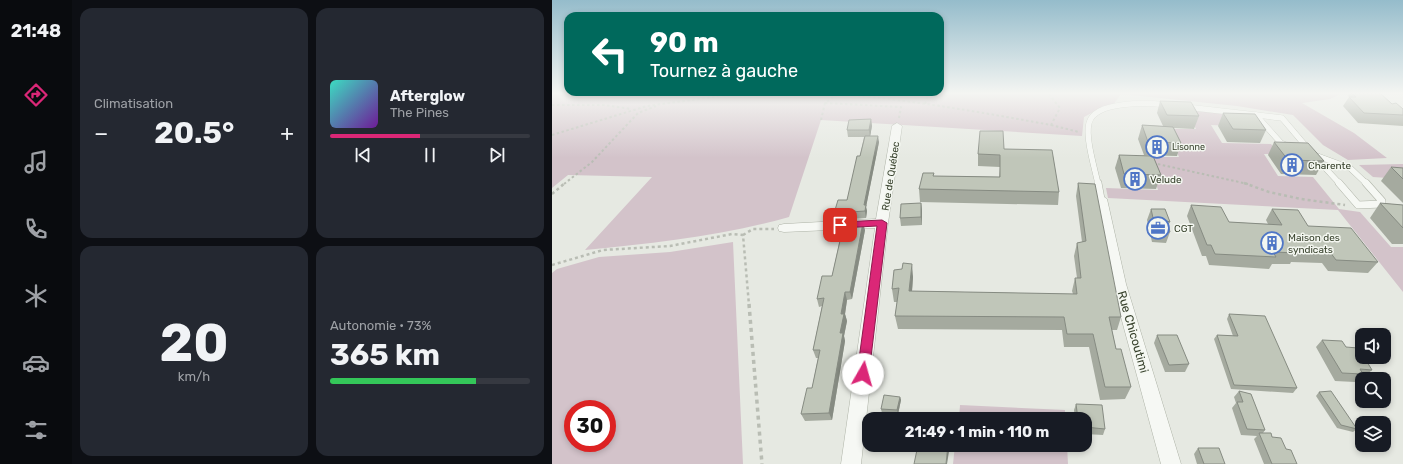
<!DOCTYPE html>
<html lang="fr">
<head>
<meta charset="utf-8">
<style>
	:root { --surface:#171b24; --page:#242831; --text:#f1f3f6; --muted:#9ea1a6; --line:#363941; --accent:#db2777 }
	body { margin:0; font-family:Rubik,sans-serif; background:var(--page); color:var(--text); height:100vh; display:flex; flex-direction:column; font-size:15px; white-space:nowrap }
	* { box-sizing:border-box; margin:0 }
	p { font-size:13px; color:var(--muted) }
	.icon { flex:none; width:22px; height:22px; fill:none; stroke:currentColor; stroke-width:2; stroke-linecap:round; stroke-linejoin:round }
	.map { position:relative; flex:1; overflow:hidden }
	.panel { display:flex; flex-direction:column; gap:8px; padding:8px; background:#0d0f14; width:480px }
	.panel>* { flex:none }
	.banner { position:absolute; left:12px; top:12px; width:380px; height:84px; border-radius:12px; box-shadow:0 2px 6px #0003; background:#00695c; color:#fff; overflow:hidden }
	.buttons { position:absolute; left:803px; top:328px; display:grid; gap:8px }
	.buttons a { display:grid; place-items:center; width:36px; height:36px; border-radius:8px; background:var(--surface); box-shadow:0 2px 6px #0003; font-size:20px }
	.speed { position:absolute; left:12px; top:400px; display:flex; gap:8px; font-size:20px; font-weight:700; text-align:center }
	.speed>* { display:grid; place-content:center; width:52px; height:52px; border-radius:50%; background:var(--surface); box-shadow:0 2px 6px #0003; line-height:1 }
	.speed .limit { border:6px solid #d22; background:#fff; color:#111 }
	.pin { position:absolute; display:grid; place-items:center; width:34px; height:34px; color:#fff; margin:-17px; border-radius:8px; box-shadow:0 2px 6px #0006 }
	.me { position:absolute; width:44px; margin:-22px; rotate:7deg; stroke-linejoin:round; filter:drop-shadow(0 0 3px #0008) }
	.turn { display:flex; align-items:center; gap:14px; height:84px; padding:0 20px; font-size:18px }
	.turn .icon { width:52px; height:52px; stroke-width:2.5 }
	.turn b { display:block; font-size:28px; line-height:34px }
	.big { font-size:30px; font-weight:700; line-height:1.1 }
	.panel .widget { flex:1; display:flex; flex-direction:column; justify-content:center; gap:6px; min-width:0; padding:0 14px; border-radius:12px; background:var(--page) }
	.panel .dial { align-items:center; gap:0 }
	.dial b { font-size:52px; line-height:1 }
	.song { display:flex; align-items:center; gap:12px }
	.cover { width:48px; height:48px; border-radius:6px; background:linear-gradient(135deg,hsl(170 70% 55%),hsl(280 70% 35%)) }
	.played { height:4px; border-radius:2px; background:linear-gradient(90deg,var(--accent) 45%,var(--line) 45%) }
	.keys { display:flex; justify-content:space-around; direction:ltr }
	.heat { display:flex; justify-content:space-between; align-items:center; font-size:22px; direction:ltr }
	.charge { height:6px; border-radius:3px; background:linear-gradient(90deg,#34c759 73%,var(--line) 0) }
	.panel .tiles { flex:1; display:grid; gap:8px; grid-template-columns:repeat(2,1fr) }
	.trip { position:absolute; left:310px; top:412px; width:230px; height:40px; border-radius:12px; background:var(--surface); box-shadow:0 2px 6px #0003; font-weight:700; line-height:40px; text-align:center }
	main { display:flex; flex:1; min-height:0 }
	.tabs { display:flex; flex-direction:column; width:72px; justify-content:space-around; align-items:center; background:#090b0e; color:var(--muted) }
	.tabs .icon { width:28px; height:28px }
	.tabs .selected { color:var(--accent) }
	.tabs b { font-size:18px; color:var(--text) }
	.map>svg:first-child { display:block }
	.green { fill:#d3c3ca; fill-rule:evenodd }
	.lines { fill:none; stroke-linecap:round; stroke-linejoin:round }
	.service-far1-casing { stroke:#aeb3a7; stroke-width:6 }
	.service-casing { stroke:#aeb3a7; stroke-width:8 }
	.minor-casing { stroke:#aeb3a7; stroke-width:1 }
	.path-far2 { stroke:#b9bdb4; stroke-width:2; stroke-dasharray:2.5 2.5; stroke-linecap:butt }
	.path-far1 { stroke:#b9bdb4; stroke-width:2.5; stroke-dasharray:3 3; stroke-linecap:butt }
	.path { stroke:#b9bdb4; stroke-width:3.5; stroke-dasharray:4 4; stroke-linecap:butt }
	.service-far1 { stroke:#f6f8f4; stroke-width:5.5 }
	.service { stroke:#f6f8f4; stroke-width:7 }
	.minor { fill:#f6f8f4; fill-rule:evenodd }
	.wall { fill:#a5aa9f }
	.shaded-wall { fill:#868b82 }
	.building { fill:#c0c6b9; stroke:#868b82 }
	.route { fill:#db2777; stroke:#8e194d }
	.labels { text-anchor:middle; stroke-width:3; stroke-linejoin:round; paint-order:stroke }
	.far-poi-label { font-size:9px; fill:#36402b; stroke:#f4f7f1; text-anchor:start }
	.poi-label { font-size:10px; fill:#36402b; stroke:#f4f7f1; text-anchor:start }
	.street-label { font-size:10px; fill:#36402b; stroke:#f4f7f1 }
	.near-street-label { font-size:12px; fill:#36402b; stroke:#f4f7f1 }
</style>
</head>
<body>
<main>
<nav class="tabs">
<b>21:48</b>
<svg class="icon selected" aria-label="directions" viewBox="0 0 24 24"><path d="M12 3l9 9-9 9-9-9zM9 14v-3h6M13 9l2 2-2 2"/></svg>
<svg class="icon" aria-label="music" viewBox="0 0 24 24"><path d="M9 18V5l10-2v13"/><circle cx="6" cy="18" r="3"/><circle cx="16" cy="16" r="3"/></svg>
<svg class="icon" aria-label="phone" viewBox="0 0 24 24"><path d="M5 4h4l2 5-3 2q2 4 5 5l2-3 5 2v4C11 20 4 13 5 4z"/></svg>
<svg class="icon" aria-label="climate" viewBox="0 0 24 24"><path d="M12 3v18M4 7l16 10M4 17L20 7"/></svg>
<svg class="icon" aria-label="car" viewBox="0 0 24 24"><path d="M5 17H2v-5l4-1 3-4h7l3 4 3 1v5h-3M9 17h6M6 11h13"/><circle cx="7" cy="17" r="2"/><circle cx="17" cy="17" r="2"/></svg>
<svg class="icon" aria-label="filters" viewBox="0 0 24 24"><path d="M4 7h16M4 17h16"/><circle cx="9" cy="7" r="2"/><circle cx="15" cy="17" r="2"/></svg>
</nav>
<section class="panel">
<div class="tiles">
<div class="widget"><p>Climatisation</p>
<div class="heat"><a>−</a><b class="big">20.5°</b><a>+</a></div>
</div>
<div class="widget">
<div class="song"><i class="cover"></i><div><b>Afterglow</b><p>The Pines</p></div></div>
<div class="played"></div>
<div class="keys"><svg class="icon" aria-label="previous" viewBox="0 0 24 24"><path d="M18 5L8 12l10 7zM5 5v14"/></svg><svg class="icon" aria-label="pause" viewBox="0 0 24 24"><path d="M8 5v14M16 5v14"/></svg><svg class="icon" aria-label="next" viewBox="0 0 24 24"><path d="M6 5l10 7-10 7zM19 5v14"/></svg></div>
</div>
<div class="widget dial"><b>20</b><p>km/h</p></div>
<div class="widget"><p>Autonomie · 73%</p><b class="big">365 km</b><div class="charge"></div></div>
</div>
</section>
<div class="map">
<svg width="851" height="464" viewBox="0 0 851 464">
	<rect width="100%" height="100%" fill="#e6e9e2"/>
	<g class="green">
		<path d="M0,93H791L778,99L750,103L802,133L835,158L796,160L771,145L741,115L685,106L569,94L561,105L545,110L532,117L530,136L269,120L237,217C170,236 103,243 33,250L100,177L16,175L0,188Z"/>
		<polygon points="634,110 694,116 701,127 659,125 670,143 719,144 728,154 712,154 726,176 761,177 787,209 808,212 839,247 851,247 851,292 786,210 556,198 554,188 606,190 596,157 627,157 615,129 644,129"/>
		<polygon points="851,164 851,179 821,177 807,165"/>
		<path d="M181,242L191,464H0V273L5,269L47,257L118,252ZM21,409H55V443H21Z"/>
		<polygon points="408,405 513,410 513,419 407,419"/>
		<polygon points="403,445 515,445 516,464 401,464"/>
	</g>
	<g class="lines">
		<g class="service-far1-casing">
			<g id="service-far1">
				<polyline points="634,107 730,118 758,151"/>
				<polyline points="704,115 729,143 736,146"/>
				<polyline points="760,154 798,168 815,184"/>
				<polyline points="764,158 788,184"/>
				<path d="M546,184C543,169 533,138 537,123C543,100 597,103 615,105"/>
			</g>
		</g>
		<g class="service-casing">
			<g id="service">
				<polyline points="546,183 549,199"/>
				<polyline points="787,183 806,205 830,204 830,201 814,183"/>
			</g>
		</g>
		<g class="minor-casing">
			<g id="minor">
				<polygon points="345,123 350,126 336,223 309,464 289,464 323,228 232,232 227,231 226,228 227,225 232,224 324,219 340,126"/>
				<polygon points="549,195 555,199 574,284 629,464 609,464 560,284 543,199"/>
			</g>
		</g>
		<g class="path-far2">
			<path d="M271,93C348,98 423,111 499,125L508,108L496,93"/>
			<polyline points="188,95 235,93"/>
			<polyline points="273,103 349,107 347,118"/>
			<polyline points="373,104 377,93"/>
			<polyline points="0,105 53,105 79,109"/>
			<polyline points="269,120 273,103 286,94"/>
			<polyline points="499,125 527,132"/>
			<polyline points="0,135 95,106 192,93"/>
			<polyline points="601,163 696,184"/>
			<polyline points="12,184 40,162 86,113 104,106"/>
		</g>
		<g class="path-far1">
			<polyline points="692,183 717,192 749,199 793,205"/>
			<polyline points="0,194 13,183"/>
			<polyline points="191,235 201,229 222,229"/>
			<polyline points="0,265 51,250 118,246 180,234 191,235 197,305"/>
		</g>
		<polyline class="path" points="197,304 210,464"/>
		<use href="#service-far1" class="service-far1"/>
		<use href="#service" class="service"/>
		<use href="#minor" class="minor"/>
	</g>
	<g class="wall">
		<polygon points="798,93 828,93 840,104 851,109 851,126 806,123 791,106 797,97 796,96"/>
		<polygon points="608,101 647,116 642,129 622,128 629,143 625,156 592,155 586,139 590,125 611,126 605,113"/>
		<polygon points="671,113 714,130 708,143 675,142 666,126"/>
		<polygon points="319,119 320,126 318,136 327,142 314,207 315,211 314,218 286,220 283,210 295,200 308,156 312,137 296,137 295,130"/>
		<polygon points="722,142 772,161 764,175 729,174 716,155"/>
		<polygon points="452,149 507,192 506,205 368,202 367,189 382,176 447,177 448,167 426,166 426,154"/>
		<polygon points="567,155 609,175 604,189 569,188 563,168"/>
		<polygon points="839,167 851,168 851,203 829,181"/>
		<polygon points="526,183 569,317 565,330 560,330 564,349 579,387 573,399 548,400 537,347 512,347 510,330 346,329 343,316 345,302 342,302 340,289 350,269 361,277 360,291 521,294 520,291 523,278 525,278 522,256 525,243 530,242 524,196"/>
		<polygon points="369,203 370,211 370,225 349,226 348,218"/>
		<polygon points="828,203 851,205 851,244 840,244 818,218"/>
		<polygon points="639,205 677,222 716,224 714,220 720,209 756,226 826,262 816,273 776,271 770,263 739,262 738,264 720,264 717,269 657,265 654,256 650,256 635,216"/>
		<polygon points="599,209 618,222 616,226 618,232 614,243 600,242 595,220"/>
		<polygon points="313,230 300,299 295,300 293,314 295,321 292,336 293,341 280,420 253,421 249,414 260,388 266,358 264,358 261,350 270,306 267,307 265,299 280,276 288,239 281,240 279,232"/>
		<polygon points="677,314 745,388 741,393 679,389 662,339 665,335 681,336 675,319"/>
		<polygon points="605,335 637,364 633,372 613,372 602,343"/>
		<polygon points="770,340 794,347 820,370 812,377 808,377 803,382 783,381 764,347"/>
		<polygon points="687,391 713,430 711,433 720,437 734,449 745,464 712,464 702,439 705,436 689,435 680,408 684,403 682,397"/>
		<polygon points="767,392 805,429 801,432 785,428 764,396"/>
		<polygon points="348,397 349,400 346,414 330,413 329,409"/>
		<polygon points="524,404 553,429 551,435 533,434 533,419 523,419 522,410"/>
		<polygon points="646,448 673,464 645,464 642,454"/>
	</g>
	<g class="shaded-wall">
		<polygon points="319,119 320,126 318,137 317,130"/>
		<polygon points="326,136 327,142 314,207 315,211 314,218 312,205"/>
		<polygon points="369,203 370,211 370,225 369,217"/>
		<polygon points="311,222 313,230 300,299 298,292"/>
		<polygon points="360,264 361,277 359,305 357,291"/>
		<polygon points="293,292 295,300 293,314 295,321 292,336 293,341 280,420 277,413 289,314"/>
		<polygon points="348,397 349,400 346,414 345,410"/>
		<polygon points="396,445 398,445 395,464 394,464"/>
	</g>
	<g class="building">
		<polygon points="800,93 828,93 840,104 844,103 851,109 851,115 812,113 797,97 804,97"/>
		<polygon points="608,101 639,102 647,116 615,115"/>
		<polygon points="671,113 703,114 714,130 681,129"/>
		<polygon points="319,119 317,130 295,130 297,120"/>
		<polygon points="590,125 621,127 629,143 596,142"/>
		<polygon points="428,131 451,131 452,149 500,150 507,192 367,189 371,173 382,173 381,176 448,177 448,155 426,154"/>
		<polygon points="313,136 326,136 312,205 314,205 313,211 284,213 285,210 283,210 286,200 295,200 305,156 308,156"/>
		<polygon points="722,142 756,143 772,161 736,160"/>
		<polygon points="567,155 601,156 609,175 572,174"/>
		<polygon points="839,167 851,168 851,179"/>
		<polygon points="526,183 543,184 569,317 557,317 564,349 569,349 579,387 553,387 541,334 515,334 512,317 343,316 347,288 340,289 342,270 350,269 351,263 360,264 357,291 525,294 523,278 529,278 525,243 534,241"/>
		<polygon points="369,203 369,217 348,218 349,204"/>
		<polygon points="828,203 851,205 851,228"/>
		<polygon points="639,205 669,207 677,222 730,225 720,209 746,210 756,226 799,228 826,262 784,260 778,252 743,250 745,253 721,252 724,257 663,254 659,245 655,245"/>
		<polygon points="599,209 613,209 618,222 615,221 618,232 604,231"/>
		<polygon points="311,222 298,292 293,292 289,314 292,314 288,333 291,333 277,413 249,414 255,388 260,388 268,350 261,350 272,298 265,299 270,276 280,276 290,232 279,232 281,224"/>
		<polygon points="677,314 713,316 745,388 682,385 665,335 686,336"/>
		<polygon points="605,335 625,335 637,364 617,365"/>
		<polygon points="770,340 790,341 794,347 806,348 810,354 810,357 812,357 820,370 808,369 811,374 790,373"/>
		<polygon points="687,391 699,394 713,430 695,429 685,402 691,402"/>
		<polygon points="779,391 805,429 789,425 767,392"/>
		<polygon points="332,395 348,397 345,410 329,409"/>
		<polygon points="524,404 550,405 553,429 533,427 533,419 526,419"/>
		<polygon points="372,413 400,416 400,419 371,419"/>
		<polygon points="707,433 719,433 720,437 729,438 734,449 739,450 745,464 720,464"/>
		<polygon points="366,445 396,445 394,464 362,464"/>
		<polygon points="646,448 667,448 673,464 652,464"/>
	</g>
	<linearGradient id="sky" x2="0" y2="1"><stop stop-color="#95bccb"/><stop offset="0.59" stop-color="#f4f5f2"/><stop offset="1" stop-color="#f4f5f2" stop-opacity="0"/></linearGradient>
	<rect width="851" height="158" fill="url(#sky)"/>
	<polygon class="route" points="330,220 335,223 317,374 315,377 311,379 307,377 305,374 325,226 288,228 284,225 288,222"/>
	<defs>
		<g id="building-ring" transform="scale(1.15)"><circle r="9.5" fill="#f4f7f1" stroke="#4f76c6" stroke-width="1.5"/><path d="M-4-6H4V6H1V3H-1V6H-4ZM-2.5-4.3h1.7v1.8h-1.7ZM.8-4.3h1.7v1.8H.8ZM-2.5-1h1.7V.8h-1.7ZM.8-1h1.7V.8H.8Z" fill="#4f76c6"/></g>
		<g id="office-ring" transform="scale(1.15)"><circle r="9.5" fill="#f4f7f1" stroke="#4f76c6" stroke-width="1.5"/><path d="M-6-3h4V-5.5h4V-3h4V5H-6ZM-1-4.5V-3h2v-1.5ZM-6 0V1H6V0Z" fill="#4f76c6"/></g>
	</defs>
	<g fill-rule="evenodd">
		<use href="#building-ring" x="605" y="147"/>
		<use href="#building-ring" x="740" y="165"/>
		<use href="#building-ring" x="583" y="179"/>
		<use href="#office-ring" x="606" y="228"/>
		<use href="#building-ring" x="720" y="243"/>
	</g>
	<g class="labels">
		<g class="far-poi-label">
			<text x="620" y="150">Lisonne</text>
		</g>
		<g class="poi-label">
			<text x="756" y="169">Charente</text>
			<text x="598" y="183">Velude</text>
			<text x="622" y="232">CGT</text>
			<text x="736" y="241">Maison des<tspan x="736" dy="12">syndicats</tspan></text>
		</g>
		<g class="street-label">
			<text transform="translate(338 176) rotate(-81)" y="4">Rue de Québec</text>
		</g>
		<g class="near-street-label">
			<text transform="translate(581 332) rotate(74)" y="4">Rue Chicoutimi</text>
		</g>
	</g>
</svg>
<div class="buttons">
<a><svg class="icon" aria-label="sound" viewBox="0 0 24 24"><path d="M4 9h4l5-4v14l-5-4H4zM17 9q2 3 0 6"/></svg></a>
<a><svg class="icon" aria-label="search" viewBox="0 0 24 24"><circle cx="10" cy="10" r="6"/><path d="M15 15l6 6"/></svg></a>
<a><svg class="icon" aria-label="layers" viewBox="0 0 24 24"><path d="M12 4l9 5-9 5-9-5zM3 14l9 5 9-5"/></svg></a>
</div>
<div class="speed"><div class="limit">30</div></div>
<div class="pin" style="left:288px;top:225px;background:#d93025"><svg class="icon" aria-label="arrive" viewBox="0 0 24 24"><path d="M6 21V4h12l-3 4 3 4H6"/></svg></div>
<svg class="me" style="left:311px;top:374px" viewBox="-20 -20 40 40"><circle r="19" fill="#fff"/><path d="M0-13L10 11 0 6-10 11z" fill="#db2777"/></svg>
<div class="trip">21:49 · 1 min · 110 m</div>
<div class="banner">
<div class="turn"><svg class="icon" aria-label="left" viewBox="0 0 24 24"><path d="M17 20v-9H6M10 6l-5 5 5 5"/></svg><div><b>90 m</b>Tournez à gauche</div></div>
</div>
</div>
</main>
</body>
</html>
